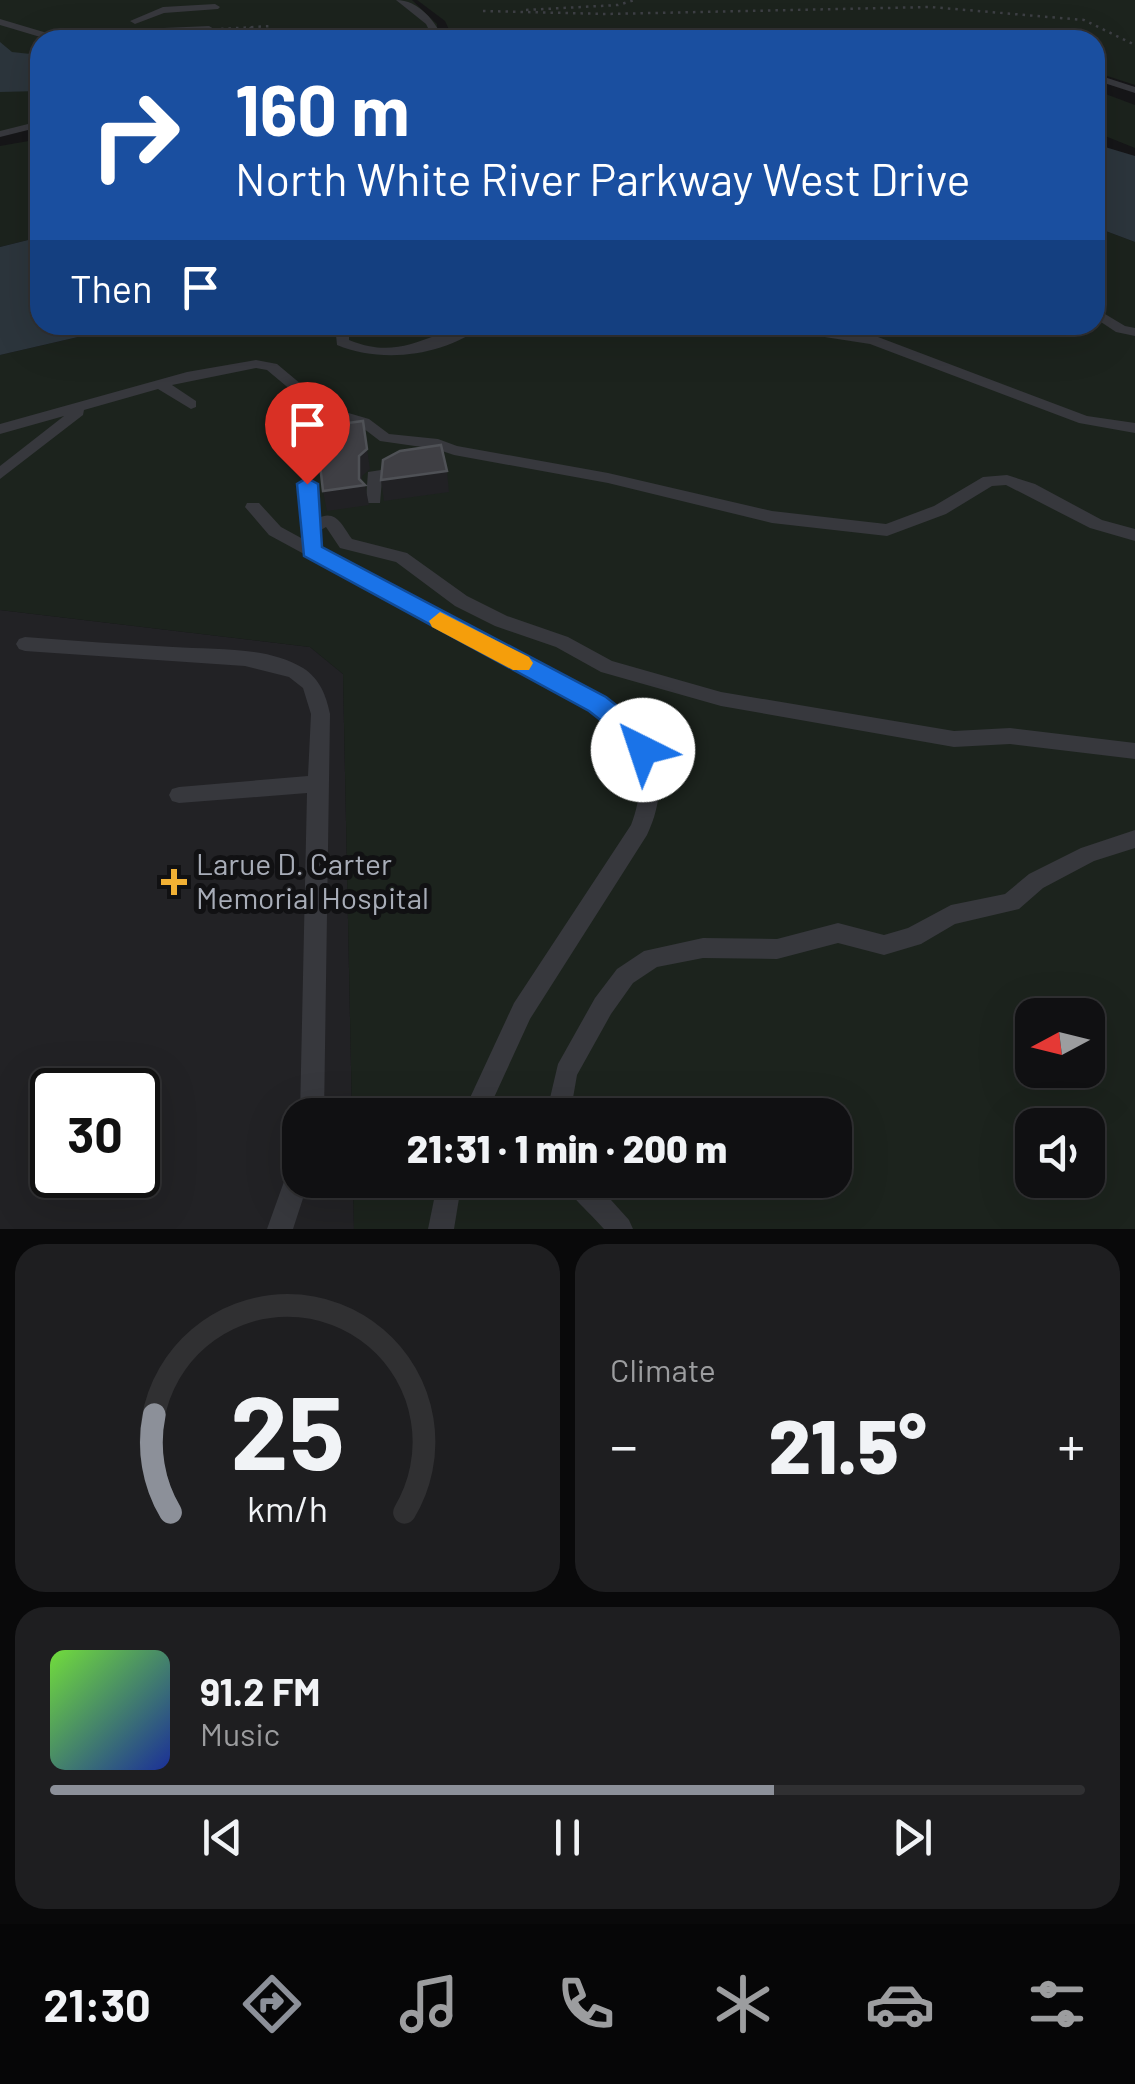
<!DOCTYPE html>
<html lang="en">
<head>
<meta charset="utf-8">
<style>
	:root { --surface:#101012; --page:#1e1e20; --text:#f1f3f6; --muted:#9c9d9f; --line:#303032; --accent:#8c9099 }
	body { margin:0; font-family:Barlow,sans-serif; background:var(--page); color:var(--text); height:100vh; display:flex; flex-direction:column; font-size:38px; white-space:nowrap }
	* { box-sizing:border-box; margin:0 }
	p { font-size:32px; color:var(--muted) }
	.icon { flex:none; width:55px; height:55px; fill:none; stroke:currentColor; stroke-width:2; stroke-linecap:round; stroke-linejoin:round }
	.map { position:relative; height:1229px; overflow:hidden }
	.panel { display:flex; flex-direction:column; gap:15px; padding:15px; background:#09090a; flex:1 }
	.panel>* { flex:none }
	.hud { position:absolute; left:30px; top:30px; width:1075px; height:305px; border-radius:30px; box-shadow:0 10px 40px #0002,0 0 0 2px var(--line); background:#1a4fa0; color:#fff; overflow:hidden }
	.needle { width:65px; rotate:263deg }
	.tools { position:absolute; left:1015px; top:998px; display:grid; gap:20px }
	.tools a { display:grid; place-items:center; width:90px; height:90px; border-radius:20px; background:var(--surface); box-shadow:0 10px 40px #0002,0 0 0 2px var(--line); font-size:50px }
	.speed { position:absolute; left:30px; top:1068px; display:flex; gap:20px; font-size:50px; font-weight:700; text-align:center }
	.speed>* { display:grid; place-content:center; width:130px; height:130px; border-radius:50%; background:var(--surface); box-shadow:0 10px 40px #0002,0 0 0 2px var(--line); line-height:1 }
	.speed .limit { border:5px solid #111; border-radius:15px; background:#fff; color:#111 }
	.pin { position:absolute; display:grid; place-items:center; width:85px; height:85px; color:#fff; margin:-102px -42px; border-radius:50% 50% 50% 0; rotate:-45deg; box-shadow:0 0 10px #0007 }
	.pin .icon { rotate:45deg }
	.me { position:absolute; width:110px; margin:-55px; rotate:319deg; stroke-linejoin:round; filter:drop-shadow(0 0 8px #0008) }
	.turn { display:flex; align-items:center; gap:35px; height:210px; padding:0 40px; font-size:45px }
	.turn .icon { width:130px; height:130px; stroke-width:2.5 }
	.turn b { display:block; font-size:70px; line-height:85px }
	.then { display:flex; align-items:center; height:95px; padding:0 40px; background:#0003; gap:20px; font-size:38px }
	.big { font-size:75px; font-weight:800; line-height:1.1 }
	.panel .widget { flex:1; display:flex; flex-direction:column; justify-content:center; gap:15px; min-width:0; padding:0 35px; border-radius:30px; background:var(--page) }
	.panel .dial { align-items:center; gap:0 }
	.dial svg { height:260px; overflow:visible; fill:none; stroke:var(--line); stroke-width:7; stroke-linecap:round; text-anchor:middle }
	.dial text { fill:var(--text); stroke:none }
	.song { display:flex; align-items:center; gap:30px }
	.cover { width:120px; height:120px; border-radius:15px; background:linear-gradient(135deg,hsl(100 70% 55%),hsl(230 70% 35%)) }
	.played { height:10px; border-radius:5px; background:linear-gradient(90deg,var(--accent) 70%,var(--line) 70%) }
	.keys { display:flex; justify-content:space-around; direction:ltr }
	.heat { display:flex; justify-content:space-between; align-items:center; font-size:55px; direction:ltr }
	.panel .tiles { flex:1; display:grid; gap:15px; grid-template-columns:1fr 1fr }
	.widget:last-child { grid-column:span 2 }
	.trip { position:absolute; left:282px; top:1098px; width:570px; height:100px; border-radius:30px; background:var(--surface); box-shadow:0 10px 40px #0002,0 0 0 2px var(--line); font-weight:800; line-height:100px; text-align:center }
	.tab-bar { display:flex; height:160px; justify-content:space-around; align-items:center; background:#060607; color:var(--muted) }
	.tab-bar .icon { width:70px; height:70px }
	.tab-bar .current { color:var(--accent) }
	.tab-bar b { font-size:45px; color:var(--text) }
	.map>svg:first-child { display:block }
	.built { fill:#222225; fill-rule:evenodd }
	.green { fill:#1c231d; fill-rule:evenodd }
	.water { fill:#2c353c }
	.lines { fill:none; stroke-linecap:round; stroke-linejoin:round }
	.path-far1 { stroke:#3d3f44; stroke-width:2.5; stroke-dasharray:2.5 5; stroke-linecap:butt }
	.path { stroke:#3d3f44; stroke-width:4; stroke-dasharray:5 8; stroke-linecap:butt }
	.minor { fill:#37383d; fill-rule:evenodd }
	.shaded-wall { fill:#212124 }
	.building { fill:#3f3f44; stroke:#4f5156; stroke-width:2.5 }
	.route { fill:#1a73e8; stroke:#114b97; stroke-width:2.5 }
	.slow { fill:#f59e0b }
	.poi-dot { fill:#f2b134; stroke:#111113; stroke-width:4 }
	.labels { text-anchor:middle; stroke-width:10; stroke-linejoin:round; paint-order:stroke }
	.near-poi-label { font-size:30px; fill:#a8adb8; stroke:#111113; text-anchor:start }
</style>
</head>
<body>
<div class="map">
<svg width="1135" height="1229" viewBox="0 0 1135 1229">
	<rect width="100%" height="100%" fill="#161618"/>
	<path class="built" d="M0,610L310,647L343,674L352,1115H300V1180H353L354,1229H0ZM52,1090H138V1175H52Z"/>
	<g class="green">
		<polygon points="0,0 412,0 437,24 438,40 40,40 40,123 0,133"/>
		<polygon points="417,0 1135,0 1135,85 1095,72 1095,40 454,40 445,21"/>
		<polygon points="1095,90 1135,105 1135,148 1095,132"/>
		<polygon points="40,139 40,237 0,247 0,146"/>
		<path d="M1095,227L1135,242V1229H354L353,1180H835V1115H352L343,674L310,647L0,610V355L130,325H1095ZM1032,1015H1088V1070H1032ZM1032,1125H1088V1180H1032Z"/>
	</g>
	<g class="water">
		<polygon points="0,42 12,52 40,55 40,91 0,92"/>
		<polygon points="1095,144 1135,156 1135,242 1095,227"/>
		<polygon points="40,237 40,325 130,325 0,355 0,247"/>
	</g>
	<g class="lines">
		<g class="path-far1">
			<polyline points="526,10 618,5 635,0"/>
			<polyline points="483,11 607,14 931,7 1084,20 1135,45"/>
			<polyline points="250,27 257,35"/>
			<polyline points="221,29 271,26"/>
			<polyline points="296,465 323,452"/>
		</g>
		<polyline class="path" points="295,465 301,462"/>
		<g class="minor">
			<path d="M396,0C419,0 435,21 444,40H434L426,24Z"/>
			<polygon points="215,4 220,7 218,9 164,13 135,24 130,21 163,7"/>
			<polygon points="0,19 47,33 209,26 214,29 209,32 47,39 0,25"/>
			<polygon points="1095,74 1135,87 1135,93 1095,80"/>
			<polygon points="40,121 40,127 0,137 0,131"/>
			<polygon points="1095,308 1125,326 1135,328 1135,336 1116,332 1095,318"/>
			<path d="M335,325H349V340C407,364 433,325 484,325C444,356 383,364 337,345Z"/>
			<polygon points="766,325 800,325 878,337 1087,416 1135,423 1135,433 1079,423 870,344 773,329"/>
			<polygon points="256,360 277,364 314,395 345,412 369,419 389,434 438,439 457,446 608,473 772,511 886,524 934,506 983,477 1007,475 1035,484 1102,520 1135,529 1135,541 1090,528 1006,485 992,486 946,514 887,536 772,523 608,483 454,455 436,449 380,441 359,425 335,418 304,401 267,370 256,368 172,385 196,401 196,407 191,409 158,389 84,410 83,415 0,479 0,466 64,416 0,434 0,424 187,372"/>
			<path d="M400,456L405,457L408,461C401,470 393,478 382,480L380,503H368L366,499L368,472L381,470Z"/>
			<path d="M307,479L315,484L318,518C336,509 342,525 352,539L407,553L467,596L507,616L568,637L612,661L721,692L954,731L1010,728L1135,743V759L1010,744L954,747L721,706L601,672L556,647L495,626L455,606L396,562L340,548L326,527L319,531L320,548L604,699C653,734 674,778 647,835L530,1019L486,1115H462L514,1003L631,825C651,773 633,740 590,709L269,535L245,507L247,503H259L281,527L303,539L299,484Z"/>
			<path d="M25,637C74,641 124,644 173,647C214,650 267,646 303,668C320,679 326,695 330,714L324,1115H300L307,793L179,803L172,801L169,795L172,789L179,787L308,776L311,714L303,688L289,677L245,666L25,651L19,649L16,644L19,639Z"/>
			<polygon points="1135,830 1135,848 1094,861 1043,888 1019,909 955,924 921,944 884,955 838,943 777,959 703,958 657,967 633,983 611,1014 577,1075 570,1115 546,1115 558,1064 595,998 617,969 644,951 703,938 777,939 838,923 884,935 908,928 951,905 1005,894 1029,874 1081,848"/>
			<polygon points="300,1159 300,1180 309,1180 293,1229 267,1229 291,1162"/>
			<polygon points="438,1180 462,1180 454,1229 428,1229"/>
			<path d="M561,1180H593L629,1220L633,1229H604C593,1216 566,1192 561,1180Z"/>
		</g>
	</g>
	<g class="shaded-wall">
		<polygon points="363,421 370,469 362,476 362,485 365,485 369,505 327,511 323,491 359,479 359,456"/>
		<polygon points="447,471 449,492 384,501 381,480"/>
	</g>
	<g class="building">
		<polygon points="363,421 367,449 359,456 359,479 365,485 323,491 318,447 335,445 333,425"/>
		<polygon points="441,445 447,471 381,480 383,460 400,451"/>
	</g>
	<polygon class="route" points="307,478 318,484 322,547 606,697 639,723 656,750 652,758 643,761 634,758 622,737 589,711 304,556 297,484"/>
	<polygon class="slow" points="440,612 529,657 533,663 529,670 513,670 432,627 429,621"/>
	<path class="poi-dot" d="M169 867h10v10h10v10h-10v10h-10v-10h-10v-10h10z"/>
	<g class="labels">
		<g class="near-poi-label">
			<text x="196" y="875">Larue D. Carter<tspan x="196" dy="34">Memorial Hospital</tspan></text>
		</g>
	</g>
</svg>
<div class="tools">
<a><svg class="needle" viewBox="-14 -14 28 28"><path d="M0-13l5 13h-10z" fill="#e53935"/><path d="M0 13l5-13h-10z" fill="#9c9d9f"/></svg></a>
<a><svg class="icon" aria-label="sound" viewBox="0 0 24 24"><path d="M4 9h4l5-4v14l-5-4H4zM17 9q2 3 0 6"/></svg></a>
</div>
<div class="speed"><div class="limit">30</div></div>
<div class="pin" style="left:307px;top:484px;background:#d93025"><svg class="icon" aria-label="arrive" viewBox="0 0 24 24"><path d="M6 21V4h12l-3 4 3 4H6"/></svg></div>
<svg class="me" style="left:643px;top:750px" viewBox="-20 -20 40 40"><circle r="19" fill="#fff"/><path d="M0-13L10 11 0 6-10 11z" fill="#1a73e8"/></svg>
<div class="trip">21:31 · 1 min · 200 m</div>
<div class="hud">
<div class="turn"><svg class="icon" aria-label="right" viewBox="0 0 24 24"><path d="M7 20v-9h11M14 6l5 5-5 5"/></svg><div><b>160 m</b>North White River Parkway West Drive</div></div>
<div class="then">Then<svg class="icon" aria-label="arrive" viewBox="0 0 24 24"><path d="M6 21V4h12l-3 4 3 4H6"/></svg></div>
</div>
</div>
<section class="panel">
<div class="tiles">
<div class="widget dial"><svg viewBox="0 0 100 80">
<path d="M14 69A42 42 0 1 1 86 69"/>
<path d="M14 69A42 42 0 0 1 9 39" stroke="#8c9099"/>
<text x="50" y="56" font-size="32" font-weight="700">25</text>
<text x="50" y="72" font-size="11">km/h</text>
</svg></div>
<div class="widget"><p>Climate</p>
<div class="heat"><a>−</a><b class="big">21.5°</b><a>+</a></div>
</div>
<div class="widget">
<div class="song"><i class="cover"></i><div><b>91.2 FM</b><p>Music</p></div></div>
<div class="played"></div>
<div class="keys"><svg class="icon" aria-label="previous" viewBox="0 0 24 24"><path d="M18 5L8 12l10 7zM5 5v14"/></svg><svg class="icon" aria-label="pause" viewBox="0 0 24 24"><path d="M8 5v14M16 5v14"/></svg><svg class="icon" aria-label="next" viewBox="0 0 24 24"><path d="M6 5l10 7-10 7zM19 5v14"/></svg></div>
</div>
</div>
</section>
<nav class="tab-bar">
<b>21:30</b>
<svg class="icon current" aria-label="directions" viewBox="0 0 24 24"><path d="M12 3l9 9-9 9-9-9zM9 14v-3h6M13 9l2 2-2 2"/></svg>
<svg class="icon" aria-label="music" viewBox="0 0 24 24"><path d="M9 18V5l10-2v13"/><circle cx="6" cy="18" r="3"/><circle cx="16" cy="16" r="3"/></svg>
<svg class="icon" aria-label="phone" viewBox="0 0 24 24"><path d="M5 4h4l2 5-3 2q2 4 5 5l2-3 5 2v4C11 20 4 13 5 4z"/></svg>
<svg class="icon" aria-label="climate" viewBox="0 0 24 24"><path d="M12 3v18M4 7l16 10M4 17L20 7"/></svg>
<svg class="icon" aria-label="car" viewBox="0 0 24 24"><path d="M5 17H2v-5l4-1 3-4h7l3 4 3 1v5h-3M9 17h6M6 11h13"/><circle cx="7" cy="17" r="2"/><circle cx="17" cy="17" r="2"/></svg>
<svg class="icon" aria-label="filters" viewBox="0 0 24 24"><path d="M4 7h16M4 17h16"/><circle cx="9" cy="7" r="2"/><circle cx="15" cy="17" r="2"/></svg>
</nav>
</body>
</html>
